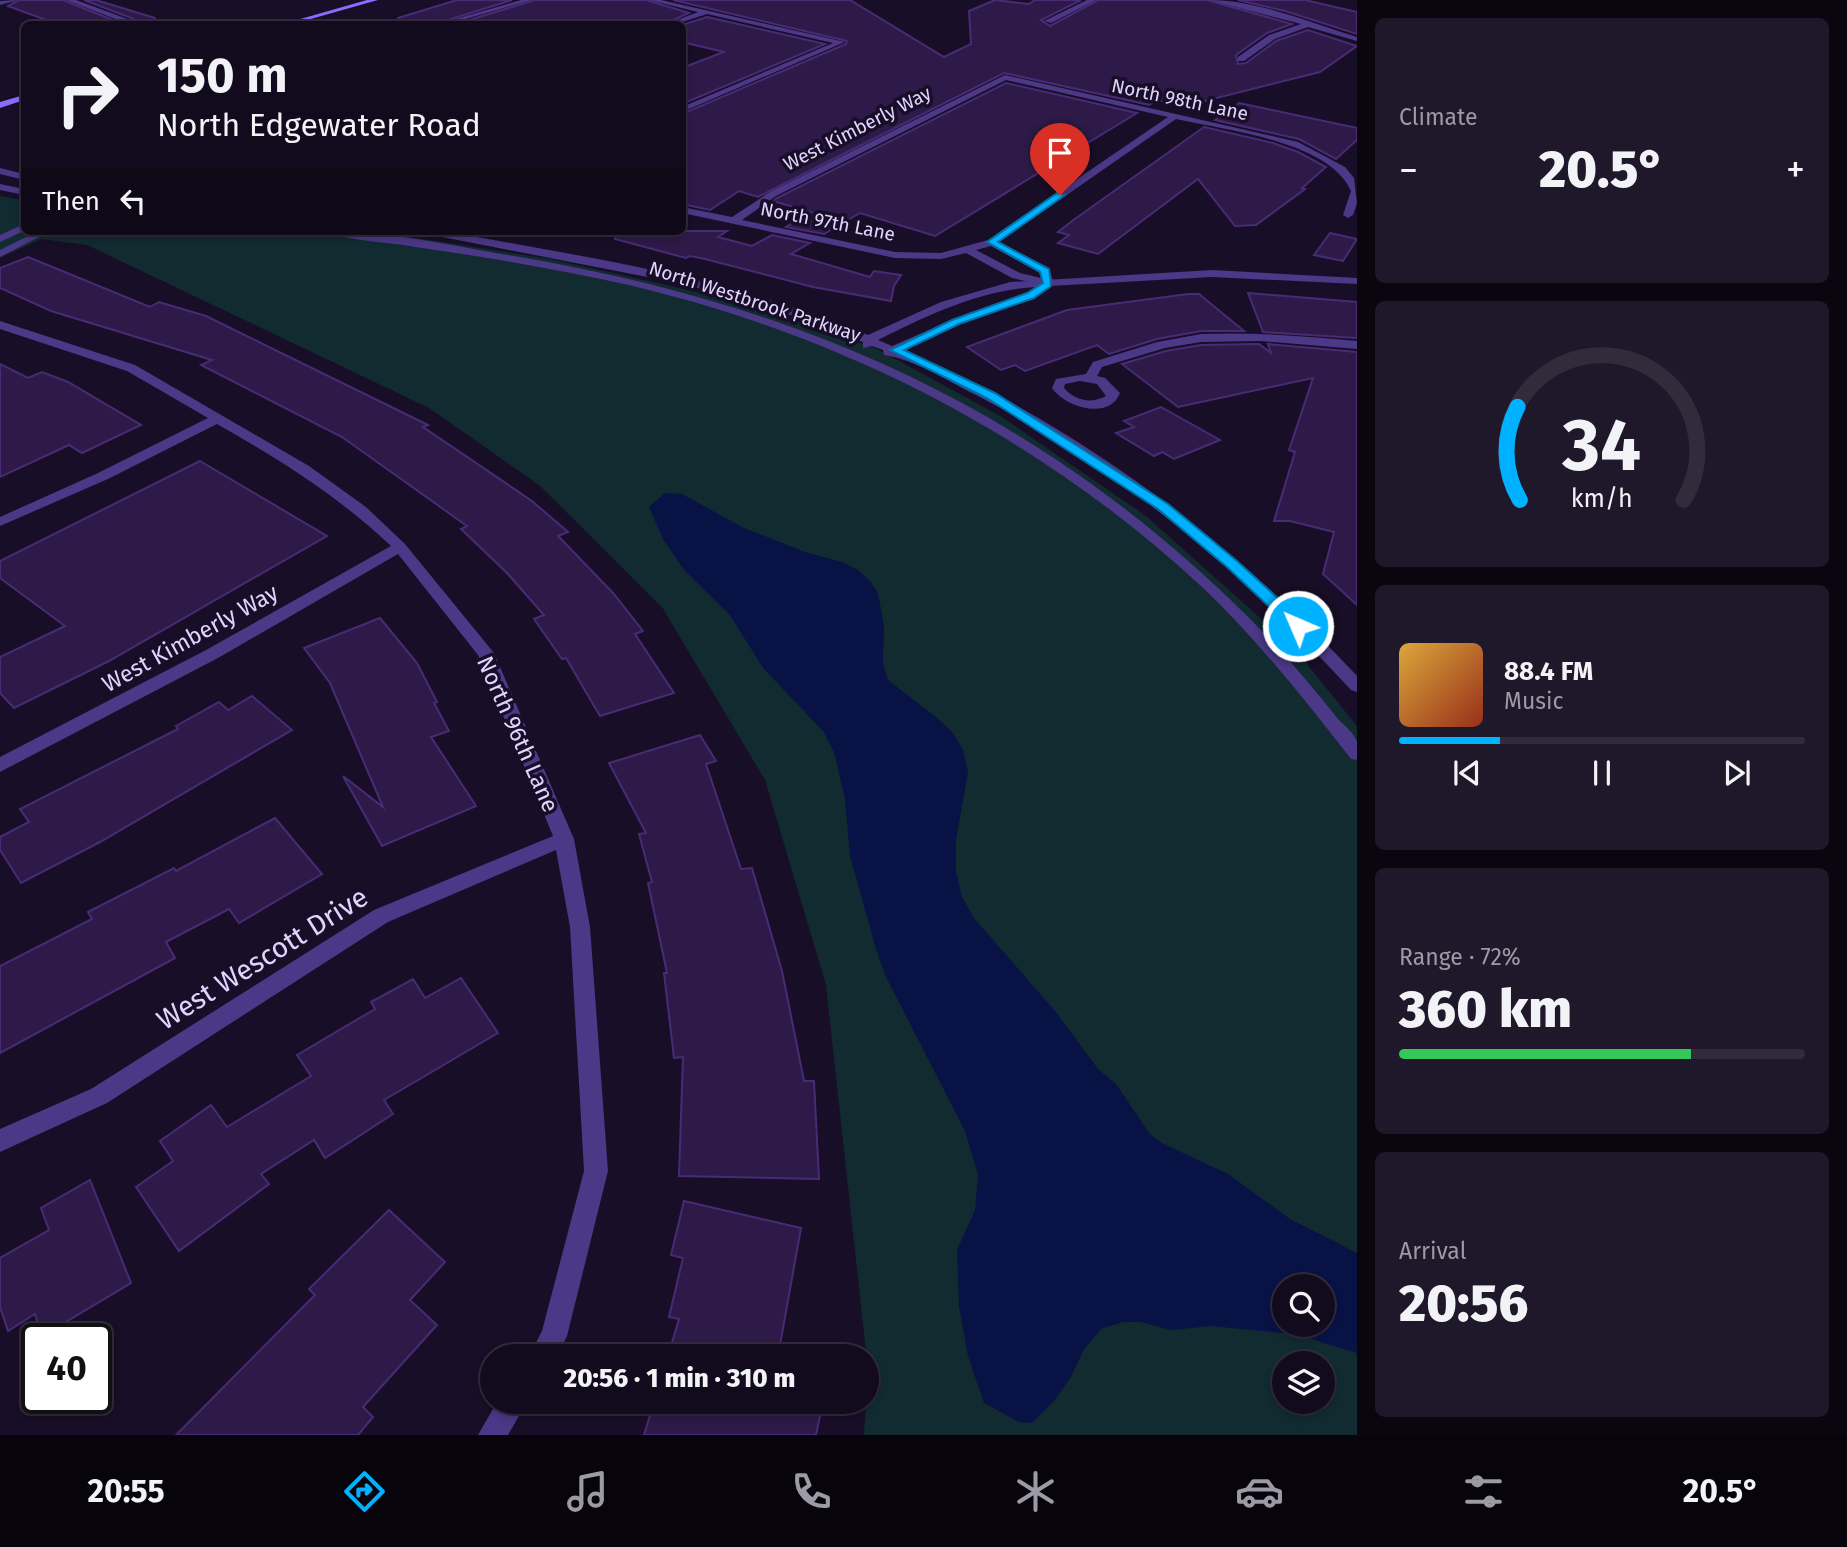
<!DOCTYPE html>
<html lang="en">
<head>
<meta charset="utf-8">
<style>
	:root { --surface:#120a1d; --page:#1f182a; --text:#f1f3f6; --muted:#9c9aa4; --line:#312b3b; --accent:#00b1ff }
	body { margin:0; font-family:"Fira Sans",sans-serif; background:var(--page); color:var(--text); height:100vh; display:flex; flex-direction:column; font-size:26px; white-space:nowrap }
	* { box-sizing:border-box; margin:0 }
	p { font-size:23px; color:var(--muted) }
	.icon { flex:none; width:38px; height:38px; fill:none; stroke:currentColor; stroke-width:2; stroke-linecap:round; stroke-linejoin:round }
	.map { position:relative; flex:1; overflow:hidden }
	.details { display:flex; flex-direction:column; gap:18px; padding:18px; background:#0a0610; width:490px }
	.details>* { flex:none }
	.hud { position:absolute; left:21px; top:21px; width:665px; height:214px; border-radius:10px; box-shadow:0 4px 10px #0003,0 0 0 2px var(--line); background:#120a1d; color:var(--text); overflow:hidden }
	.buttons { position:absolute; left:1272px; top:1274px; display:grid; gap:14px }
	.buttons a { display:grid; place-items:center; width:63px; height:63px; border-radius:50%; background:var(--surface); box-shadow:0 4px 10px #0003,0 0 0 2px var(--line); font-size:35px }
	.speed { position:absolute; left:21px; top:1323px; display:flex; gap:14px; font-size:35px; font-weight:700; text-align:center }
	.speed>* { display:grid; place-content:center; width:91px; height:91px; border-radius:50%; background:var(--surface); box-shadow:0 4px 10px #0003,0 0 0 2px var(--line); line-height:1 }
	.speed .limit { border:4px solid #111; border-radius:10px; background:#fff; color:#111 }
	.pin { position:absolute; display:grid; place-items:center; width:60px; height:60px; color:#fff; margin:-72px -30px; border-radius:50% 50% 50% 0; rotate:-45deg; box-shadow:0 0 7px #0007 }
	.pin .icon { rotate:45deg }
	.me { position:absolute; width:77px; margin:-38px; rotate:315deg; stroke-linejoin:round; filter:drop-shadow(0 0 5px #0008) }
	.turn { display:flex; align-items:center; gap:24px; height:147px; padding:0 21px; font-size:32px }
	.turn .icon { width:91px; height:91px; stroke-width:2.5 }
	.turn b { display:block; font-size:49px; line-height:60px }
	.then { display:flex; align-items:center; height:66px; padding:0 21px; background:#0003; gap:14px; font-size:26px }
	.big { font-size:52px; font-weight:800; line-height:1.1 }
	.details .tile { flex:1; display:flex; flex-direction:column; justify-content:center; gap:10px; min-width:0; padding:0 24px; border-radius:10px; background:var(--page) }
	.details .dial { align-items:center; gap:0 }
	.dial svg { height:182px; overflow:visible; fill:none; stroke:var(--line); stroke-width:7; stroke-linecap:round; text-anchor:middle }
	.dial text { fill:var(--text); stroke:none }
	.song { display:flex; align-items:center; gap:21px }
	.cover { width:84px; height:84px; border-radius:10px; background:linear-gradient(135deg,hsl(40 70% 55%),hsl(10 70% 35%)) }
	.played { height:7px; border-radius:4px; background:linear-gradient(90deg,var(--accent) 25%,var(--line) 25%) }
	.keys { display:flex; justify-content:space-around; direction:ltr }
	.heat { display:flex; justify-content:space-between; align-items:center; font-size:38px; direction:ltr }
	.charge { height:10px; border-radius:5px; background:linear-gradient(90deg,#34c759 72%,var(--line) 0) }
	.trip { position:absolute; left:480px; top:1344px; width:399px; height:70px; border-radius:35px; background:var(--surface); box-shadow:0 4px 10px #0003,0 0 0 2px var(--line); font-weight:800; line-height:70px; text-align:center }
	.tab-bar { display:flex; height:112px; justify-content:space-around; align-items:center; background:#07040c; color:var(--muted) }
	.tab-bar .icon { width:49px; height:49px }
	.tab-bar .on { color:var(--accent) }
	.tab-bar b { font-size:32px; color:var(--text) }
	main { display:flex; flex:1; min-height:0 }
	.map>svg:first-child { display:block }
	.green { fill:#112b31; fill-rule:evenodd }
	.water { fill:#081245; fill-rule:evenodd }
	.building { fill:#2d1a48; stroke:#492b75; stroke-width:2 }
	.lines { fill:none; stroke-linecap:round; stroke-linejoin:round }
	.minor { fill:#4b3887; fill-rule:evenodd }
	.tertiary { fill:#4b3887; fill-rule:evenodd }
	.secondary { fill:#8d6bff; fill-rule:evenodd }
	.route { fill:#00b1ff; stroke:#0073a6; stroke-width:2 }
	.labels { text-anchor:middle; stroke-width:7; stroke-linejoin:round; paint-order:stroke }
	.far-street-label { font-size:19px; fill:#e2d4ff; stroke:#180e27 }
	.street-label { font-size:23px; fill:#e2d4ff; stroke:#180e27 }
	.near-street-label { font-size:28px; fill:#e2d4ff; stroke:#180e27 }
</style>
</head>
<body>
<main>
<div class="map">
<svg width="1357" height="1435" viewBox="0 0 1357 1435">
	<rect width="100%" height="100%" fill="#180e27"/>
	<path class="green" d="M0,196L24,200V231H372L550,259L689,290L764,309L877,349L1002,417L1146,516L1294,648L1357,726V1435H864L868,1370L826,985L765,780L662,607L539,485L429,408L87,245L41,239L0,258ZM1284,1286H1323V1325H1284ZM1284,1363H1323V1402H1284Z"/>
	<path class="water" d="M665,493L682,494L744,528L805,552L842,562L858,570L870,581L878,593L884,627L883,663L888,680L937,718L952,732L963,750L968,772L956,840V872L962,897L973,917L1055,1011L1098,1069L1116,1084L1149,1133L1162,1143L1228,1174L1290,1219L1357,1253V1353L1294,1334L1211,1326L1171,1330L1140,1322H1123L1101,1329L1084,1349L1071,1377L1054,1401L1032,1423L1019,1422L984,1403L968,1356L959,1306L957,1250L975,1210L978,1175L965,1131L886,977L876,949L850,856L845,799L834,752L823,731L764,669L729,614L684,570L663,539L649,507ZM1284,1286H1323V1325H1284Z"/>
	<g class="building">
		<polygon points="19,0 63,0 123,24 57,24 8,6"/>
		<polygon points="84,0 96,0 155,18 154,24 130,24 135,22 134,19"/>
		<polygon points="457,0 512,0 435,24 399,24 398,18"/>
		<polygon points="535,0 646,0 689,13 664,24 456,24"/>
		<polygon points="673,0 850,0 944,57 971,44 969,11 995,0 1029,4 1035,0 1081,0 1041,20 1050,26 1098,0 1207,0 1292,24 1267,33 1236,55 1238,64 1246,63 1276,41 1308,30 1357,46 1320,72 1185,106 1157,100 1149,105 1004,73 758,197 739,191 710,210 682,204 682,114 846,44 847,41"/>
		<polygon points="1238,0 1305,0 1357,12 1357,34 1285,11"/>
		<polygon points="707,17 825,44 682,104 682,68 724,52 682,42 682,25"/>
		<polygon points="1006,83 1137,113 935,236 860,213 824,234 786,227 811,212 773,201 777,198"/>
		<polygon points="1239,103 1357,128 1357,140 1336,159 1299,139 1215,120"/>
		<polygon points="1204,127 1273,143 1298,152 1326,167 1302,188 1305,189 1256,225 1235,226 1198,179 1098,254 1058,243 1069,235 1058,232 1072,221"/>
		<polygon points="616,231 727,231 718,237 752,246 772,235 810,243 791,254 870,277 874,271 901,275 894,286 891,301 813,287 705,259 690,256 686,258 615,239"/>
		<polygon points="1330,233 1357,239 1343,261 1314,255"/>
		<polygon points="28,257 150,307 159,302 206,316 428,425 423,427 532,501 568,532 558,536 613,593 643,631 635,634 674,693 600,716 566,658 562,659 534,619 544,615 507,573 461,529 467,526 342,437 201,365 212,360 51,311 0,288 0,268"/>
		<polygon points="1248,293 1357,302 1357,338 1263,332"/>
		<polygon points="1188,294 1199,294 1244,331 1201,331 1157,339 1109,354 1097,345 1025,371 1015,365 1001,370 967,347 1067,310"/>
		<polygon points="1259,344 1271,353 1268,344 1357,352 1357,605 1323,574 1334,532 1290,521 1274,521 1295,452 1289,450 1313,378 1178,407 1122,364 1166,351 1201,345"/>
		<polygon points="0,364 28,378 42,372 68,382 141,425 82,453 69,445 0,477"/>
		<polygon points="1161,407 1220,440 1174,459 1162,452 1154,456 1116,433 1134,427 1124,421"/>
		<polygon points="200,461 327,536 109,661 14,708 0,693 0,657 65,626 0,578 0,561"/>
		<polygon points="380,618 417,663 437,702 434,703 449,731 431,737 476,806 382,846 343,776 383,807 330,683 304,648"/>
		<polygon points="252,696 292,730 100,842 21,883 0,850 0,837 29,822 20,809 178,729 176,726 219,702 228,710"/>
		<polygon points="700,735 716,761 706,764 741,869 752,868 782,971 804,1081 814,1081 819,1179 679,1176 683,1057 674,1058 664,973 667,973 648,883 652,882 639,834 646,833 609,763"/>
		<polygon points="275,818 322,874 239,923 229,909 166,942 175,958 0,1053 0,966 92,919 88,912 174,868 176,871"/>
		<polygon points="461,978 498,1033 384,1100 393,1114 325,1158 314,1140 261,1174 269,1184 179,1251 136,1187 173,1161 160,1141 211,1105 227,1127 311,1076 297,1055 375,1009 371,1002 413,979 425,998"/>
		<polygon points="90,1180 131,1283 42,1336 35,1314 8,1331 0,1307 0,1258 49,1230 41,1208"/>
		<polygon points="684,1201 801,1228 778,1356 668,1356 679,1319 669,1317 683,1258 671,1255"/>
		<polygon points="389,1210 445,1262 410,1300 437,1325 363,1407 373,1417 358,1435 176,1435 315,1295 309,1289"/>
		<polygon points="654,1402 823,1402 816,1435 644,1435"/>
	</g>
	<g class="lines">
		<g class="minor">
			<polygon points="16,0 15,1 0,5 0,1"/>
			<polygon points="66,0 76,0 133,21 126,23"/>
			<polygon points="521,0 532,0 448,24 438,24"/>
			<polygon points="649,0 661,0 845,42 682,112 682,107 833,43 707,14 676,24 667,24 698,12"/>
			<polygon points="1087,0 1096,0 1051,23 1044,21"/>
			<path d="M1209,0C1258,0 1310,23 1357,37V41L1308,27L1275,39L1244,61H1238V57L1269,35L1301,24Z"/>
			<path d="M1005,75L1298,142L1345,167L1354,178L1357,203L1353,215L1348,218L1343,215L1351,191C1329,141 1225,130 1176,119L999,242L1049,269L1054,283L1048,286L1012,278L966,253L941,259L895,258L682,213V207L732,217L770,192ZM1006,80L1168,117L988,240L941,253L895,252L742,220L776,196ZM991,246L1040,273L1041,278L1020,273L976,250Z"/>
			<path d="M0,321L135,365L309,466L366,507L405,544L494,653L574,839L590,927L608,1171L567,1336L557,1356H529L542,1331L584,1171L570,927L556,850L388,922L107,1103L0,1152V1129L91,1089L374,910L553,836L478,655L398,554L218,658L0,772V757L206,650L391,546C338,496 280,460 217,424L108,479L0,526V517L98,473L208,418L127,371L0,329Z"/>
			<path d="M1201,334C1253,332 1305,336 1357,341V349L1260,341L1201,342L1165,348L1102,367L1097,376L1105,378L1120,393C1109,421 1065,407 1052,388L1056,379L1086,374L1093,362L1157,342ZM1080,381L1097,384L1106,396C1091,404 1076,401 1064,388L1065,384Z"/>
			<polygon points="497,1402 527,1402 508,1435 478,1435"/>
		</g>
		<g class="tertiary">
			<polygon points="0,168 24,174 24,180 0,174"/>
			<polygon points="0,184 24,189 24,195 0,190"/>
			<polygon points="24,224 24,231 0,242 0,235"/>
			<polygon points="38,231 51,231 0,257 0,250"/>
			<path d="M328,231C390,231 453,246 514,256C810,306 1051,415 1263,632C1290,660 1314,689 1338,719C1344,725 1355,734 1357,742C1357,747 1357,755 1357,760L1351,759C1304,699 1257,639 1202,587C1037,434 835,331 615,282C547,267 478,256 409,246C389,242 344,241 328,231Z"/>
			<path d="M412,231C454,231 497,241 538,248C650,268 763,291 868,335L941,302L1010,282L1212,270L1357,278V284L1212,277L1050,286L1035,298L960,324L903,350C1077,424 1228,538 1357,676V692L1351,690C1241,570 1121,470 976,395C946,380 916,360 884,355L883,350L872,346L863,348V342L760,304L678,283ZM1036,287L1027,294L952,320L892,346L878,340C928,315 980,290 1036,287Z"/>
		</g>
		<g class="secondary">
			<polygon points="367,0 378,0 293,24 283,24"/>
			<polygon points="24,95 24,100 0,108 0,102"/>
		</g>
	</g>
	<polygon class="route" points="1057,193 1065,195 998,242 1049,269 1051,286 1034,298 959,324 904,350 995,393 1168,504 1237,561 1304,622 1304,629 1293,629 1227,567 1158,509 987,398 890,350 952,320 1027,293 1043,283 1040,272 987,242"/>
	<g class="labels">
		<g class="far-street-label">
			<text transform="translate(1180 99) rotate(12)" y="7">North 98th Lane</text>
			<text transform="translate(857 128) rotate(-27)" y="7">West Kimberly Way</text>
			<text transform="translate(828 221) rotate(11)" y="7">North 97th Lane</text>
			<text transform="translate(755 301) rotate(18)" y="7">North Westbrook Parkway</text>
		</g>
		<g class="street-label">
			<text transform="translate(190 638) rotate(-29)" y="8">West Kimberly Way</text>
			<text transform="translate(518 734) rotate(66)" y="8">North 96th Lane</text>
		</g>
		<g class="near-street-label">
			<text transform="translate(262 958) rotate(-32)" y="10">West Wescott Drive</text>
		</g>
	</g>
</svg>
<div class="buttons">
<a><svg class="icon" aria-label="search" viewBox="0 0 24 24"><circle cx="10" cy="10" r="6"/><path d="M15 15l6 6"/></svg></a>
<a><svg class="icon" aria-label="layers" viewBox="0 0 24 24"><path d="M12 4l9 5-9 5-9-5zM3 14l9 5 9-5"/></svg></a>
</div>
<div class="speed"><div class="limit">40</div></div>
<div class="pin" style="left:1060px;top:195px;background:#d93025"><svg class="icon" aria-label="arrive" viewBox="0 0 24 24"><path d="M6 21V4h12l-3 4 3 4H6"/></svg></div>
<svg class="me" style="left:1298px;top:626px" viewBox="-20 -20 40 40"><circle r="17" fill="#00b1ff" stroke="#fff" stroke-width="3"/><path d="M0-11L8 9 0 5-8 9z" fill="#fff"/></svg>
<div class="trip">20:56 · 1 min · 310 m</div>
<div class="hud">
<div class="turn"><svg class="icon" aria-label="right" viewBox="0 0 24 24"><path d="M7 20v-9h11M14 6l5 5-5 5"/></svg><div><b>150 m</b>North Edgewater Road</div></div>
<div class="then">Then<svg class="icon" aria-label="left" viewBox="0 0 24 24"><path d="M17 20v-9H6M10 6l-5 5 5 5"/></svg></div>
</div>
</div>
<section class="details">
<div class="tile"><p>Climate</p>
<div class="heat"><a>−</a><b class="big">20.5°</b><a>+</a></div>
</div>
<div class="tile dial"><svg viewBox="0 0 100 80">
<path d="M14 69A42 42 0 1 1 86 69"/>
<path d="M14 69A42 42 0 0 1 13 28" stroke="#00b1ff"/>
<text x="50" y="56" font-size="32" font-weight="700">34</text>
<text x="50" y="72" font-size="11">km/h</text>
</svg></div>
<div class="tile">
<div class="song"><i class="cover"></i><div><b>88.4 FM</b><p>Music</p></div></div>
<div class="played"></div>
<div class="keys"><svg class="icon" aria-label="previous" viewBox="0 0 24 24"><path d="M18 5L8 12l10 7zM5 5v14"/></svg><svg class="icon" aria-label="pause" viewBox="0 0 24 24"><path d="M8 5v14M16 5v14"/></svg><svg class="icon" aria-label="next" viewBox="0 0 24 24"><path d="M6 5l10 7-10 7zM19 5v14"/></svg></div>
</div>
<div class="tile"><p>Range · 72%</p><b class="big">360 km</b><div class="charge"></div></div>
<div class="tile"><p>Arrival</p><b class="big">20:56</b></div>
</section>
</main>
<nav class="tab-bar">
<b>20:55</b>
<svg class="icon on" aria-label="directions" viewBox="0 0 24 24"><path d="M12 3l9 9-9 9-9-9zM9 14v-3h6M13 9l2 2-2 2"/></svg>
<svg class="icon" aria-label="music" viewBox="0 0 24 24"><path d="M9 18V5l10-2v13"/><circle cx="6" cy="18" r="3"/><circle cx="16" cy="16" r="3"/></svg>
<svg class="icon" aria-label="phone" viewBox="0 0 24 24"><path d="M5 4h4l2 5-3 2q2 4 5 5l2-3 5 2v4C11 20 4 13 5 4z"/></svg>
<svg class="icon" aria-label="climate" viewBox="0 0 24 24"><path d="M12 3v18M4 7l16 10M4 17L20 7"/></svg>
<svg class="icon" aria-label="car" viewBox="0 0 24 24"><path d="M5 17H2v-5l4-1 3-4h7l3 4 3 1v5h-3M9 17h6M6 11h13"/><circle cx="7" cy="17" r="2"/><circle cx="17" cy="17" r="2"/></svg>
<svg class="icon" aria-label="filters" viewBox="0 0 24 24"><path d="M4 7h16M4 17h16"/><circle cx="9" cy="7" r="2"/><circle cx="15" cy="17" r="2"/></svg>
<b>20.5°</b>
</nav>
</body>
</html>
